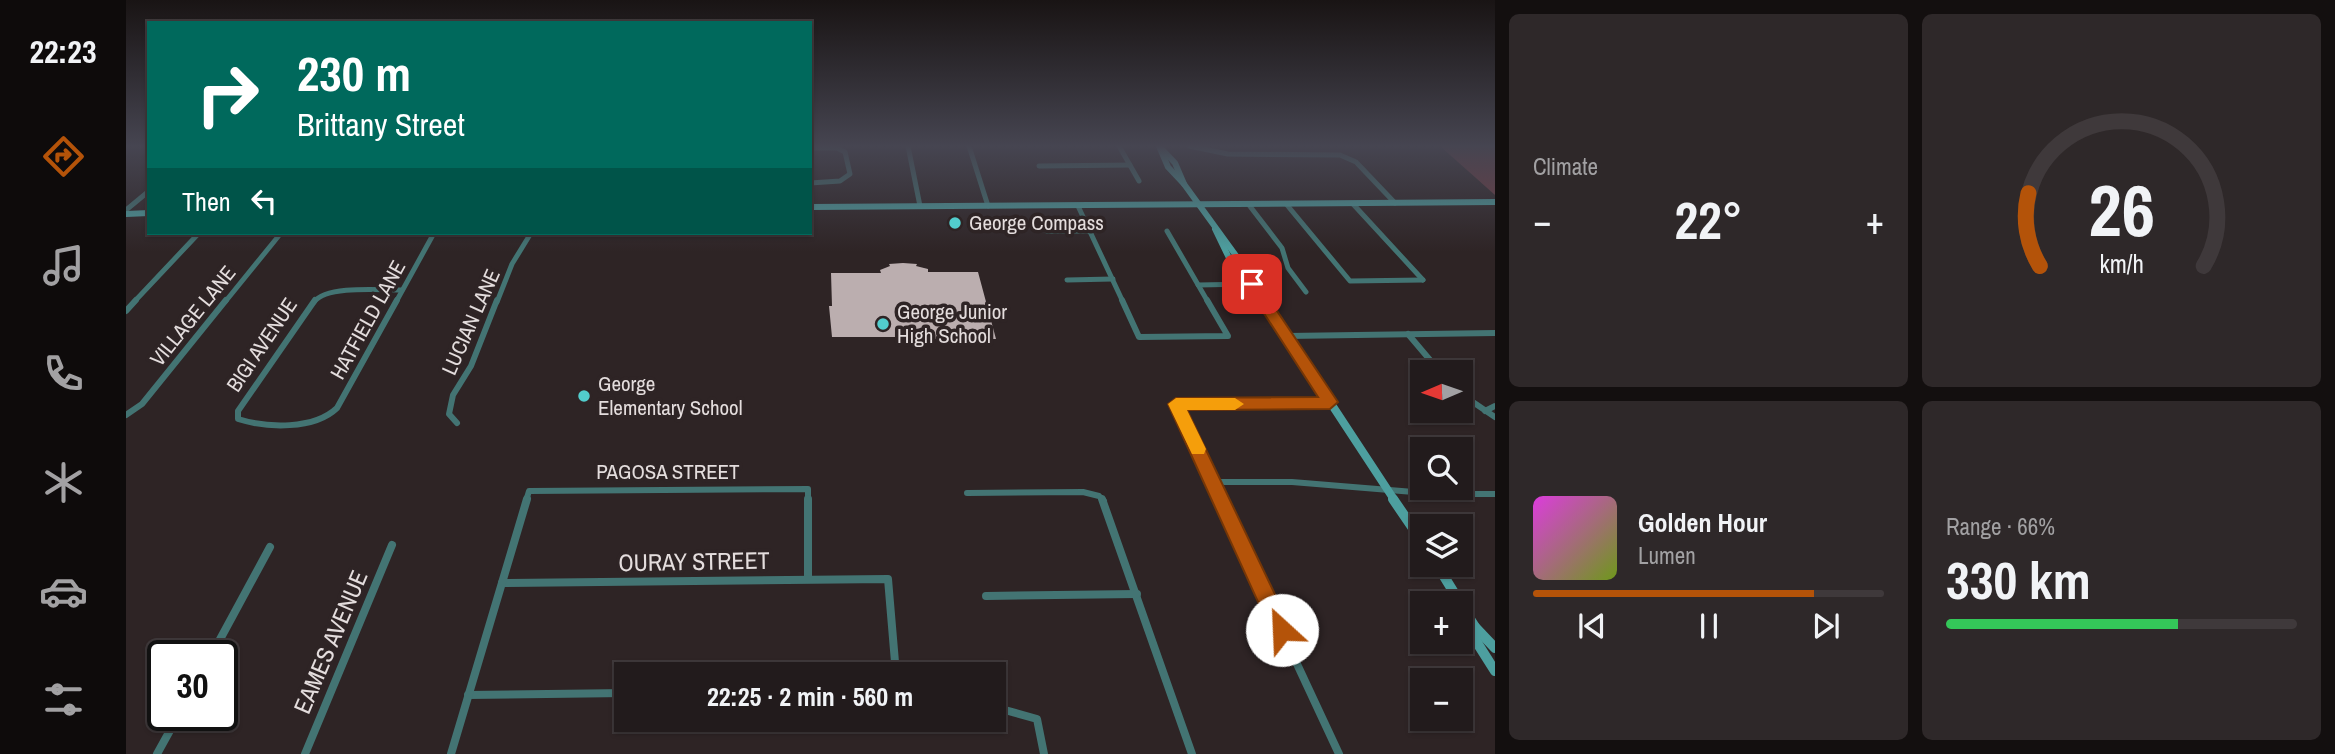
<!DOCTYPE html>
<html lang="en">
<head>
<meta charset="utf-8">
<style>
	:root { --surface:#221b1c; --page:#2e2829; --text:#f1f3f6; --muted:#a2a1a3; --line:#3f393b; --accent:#b45309 }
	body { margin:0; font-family:"Archivo Narrow",sans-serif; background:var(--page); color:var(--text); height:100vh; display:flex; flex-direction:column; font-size:26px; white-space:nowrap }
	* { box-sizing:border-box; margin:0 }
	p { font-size:23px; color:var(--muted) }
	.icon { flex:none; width:38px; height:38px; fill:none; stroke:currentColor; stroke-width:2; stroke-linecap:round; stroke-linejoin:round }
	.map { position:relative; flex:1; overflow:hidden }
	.details { display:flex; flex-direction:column; gap:14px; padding:14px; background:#130f0f; width:840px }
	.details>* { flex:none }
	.top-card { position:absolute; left:21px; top:21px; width:665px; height:214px; border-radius:0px; box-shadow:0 2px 5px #0004,0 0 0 2px var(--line); background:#00695c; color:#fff; overflow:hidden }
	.needle { width:46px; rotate:268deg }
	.fabs { position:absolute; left:1284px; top:360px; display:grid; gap:14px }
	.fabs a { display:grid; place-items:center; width:63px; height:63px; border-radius:0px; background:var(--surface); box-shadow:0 2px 5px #0004,0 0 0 2px var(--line); font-size:35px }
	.speed { position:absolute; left:21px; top:640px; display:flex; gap:14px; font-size:35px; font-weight:700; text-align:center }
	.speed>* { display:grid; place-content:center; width:91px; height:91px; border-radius:50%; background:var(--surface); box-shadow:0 2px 5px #0004,0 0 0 2px var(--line); line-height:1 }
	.speed .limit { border:4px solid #111; border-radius:10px; background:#fff; color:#111 }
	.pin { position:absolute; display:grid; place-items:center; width:60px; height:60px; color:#fff; margin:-30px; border-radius:14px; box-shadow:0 4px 10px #0006 }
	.me { position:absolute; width:77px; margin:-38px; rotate:335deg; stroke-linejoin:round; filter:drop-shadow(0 0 5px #0008) }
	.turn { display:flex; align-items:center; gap:24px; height:147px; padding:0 35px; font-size:32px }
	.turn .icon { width:91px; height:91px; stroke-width:2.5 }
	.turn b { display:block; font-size:49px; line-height:60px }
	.then { display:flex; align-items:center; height:66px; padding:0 35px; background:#0003; gap:14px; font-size:26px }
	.big { font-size:52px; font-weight:700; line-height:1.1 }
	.details .card { flex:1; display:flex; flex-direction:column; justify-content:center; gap:10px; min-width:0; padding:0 24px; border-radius:10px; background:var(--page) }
	.details .dial { align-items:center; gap:0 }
	.dial svg { height:182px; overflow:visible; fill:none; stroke:var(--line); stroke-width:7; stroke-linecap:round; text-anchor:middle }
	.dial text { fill:var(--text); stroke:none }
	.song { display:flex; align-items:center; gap:21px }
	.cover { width:84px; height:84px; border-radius:10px; background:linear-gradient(135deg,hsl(300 70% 55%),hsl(80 70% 35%)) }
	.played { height:7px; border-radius:4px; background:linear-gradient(90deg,var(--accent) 80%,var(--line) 80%) }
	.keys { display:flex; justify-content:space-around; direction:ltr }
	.heat { display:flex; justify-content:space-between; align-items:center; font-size:38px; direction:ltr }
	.charge { height:10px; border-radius:5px; background:linear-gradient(90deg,#34c759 66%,var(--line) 0) }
	.details .tiles { flex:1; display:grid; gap:14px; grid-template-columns:repeat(2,1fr) }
	.trip { position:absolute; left:488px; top:662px; width:392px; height:70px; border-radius:0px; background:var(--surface); box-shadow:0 2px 5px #0004,0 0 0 2px var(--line); font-weight:700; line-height:70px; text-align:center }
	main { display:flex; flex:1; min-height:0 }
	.tabs { display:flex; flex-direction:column; width:126px; justify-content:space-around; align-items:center; background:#0e0b0b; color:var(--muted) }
	.tabs .icon { width:49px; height:49px }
	.tabs .current { color:var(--accent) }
	.tabs b { font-size:32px; color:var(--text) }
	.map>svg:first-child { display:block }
	.green { fill:#743b42 }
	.building { fill:#bbaeaf }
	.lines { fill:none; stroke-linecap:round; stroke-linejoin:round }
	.street-far2 { stroke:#437473; stroke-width:5 }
	.street-far1 { stroke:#437473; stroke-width:6 }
	.street { stroke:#437473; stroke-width:8 }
	.secondary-far2 { stroke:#4d9f9f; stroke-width:6 }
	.secondary-far1 { stroke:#4d9f9f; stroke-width:8 }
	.secondary { stroke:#4d9f9f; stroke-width:10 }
	.route { fill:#b45309; stroke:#753606; stroke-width:2 }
	.slow { fill:#f59e0b }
	.poi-dot { fill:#52cdcd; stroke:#2e2425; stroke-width:2.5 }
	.labels { text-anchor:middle; stroke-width:7; stroke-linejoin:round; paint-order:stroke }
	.poi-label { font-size:21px; fill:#e4dddd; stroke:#2e2425; text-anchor:start }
	.street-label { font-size:21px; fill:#e4dddd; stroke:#2e2425 }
	.near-street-label { font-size:24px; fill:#e4dddd; stroke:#2e2425 }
</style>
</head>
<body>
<main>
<nav class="tabs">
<b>22:23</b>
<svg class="icon current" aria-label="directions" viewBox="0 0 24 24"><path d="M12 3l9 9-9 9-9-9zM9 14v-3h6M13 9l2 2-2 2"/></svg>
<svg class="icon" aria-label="music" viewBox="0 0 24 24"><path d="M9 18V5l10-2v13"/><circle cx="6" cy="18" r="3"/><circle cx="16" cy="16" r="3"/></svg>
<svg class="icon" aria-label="phone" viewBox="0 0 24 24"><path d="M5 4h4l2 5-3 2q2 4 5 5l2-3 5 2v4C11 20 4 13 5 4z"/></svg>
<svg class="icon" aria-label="climate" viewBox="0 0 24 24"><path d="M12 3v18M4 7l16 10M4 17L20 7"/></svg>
<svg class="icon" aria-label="car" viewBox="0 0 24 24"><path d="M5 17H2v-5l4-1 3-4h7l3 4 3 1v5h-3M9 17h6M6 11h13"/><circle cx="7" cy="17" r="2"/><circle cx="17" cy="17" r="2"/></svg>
<svg class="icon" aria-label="filters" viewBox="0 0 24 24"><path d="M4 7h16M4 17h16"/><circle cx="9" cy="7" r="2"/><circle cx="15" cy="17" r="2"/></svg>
</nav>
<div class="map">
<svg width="1369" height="754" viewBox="0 0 1369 754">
	<rect width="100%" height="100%" fill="#2e2425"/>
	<polygon class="green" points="1314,146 1369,146 1369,195"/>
	<polygon class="building" points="777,263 791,264 790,266 802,269 802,272 852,272 870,339 859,339 860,344 848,344 847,339 828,341 828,339 800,339 794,332 781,332 781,335 777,337 706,337 703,306 706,306 705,273 755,273 754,270 764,266 763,264"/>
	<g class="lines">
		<g class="street-far2">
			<polyline points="782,146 794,206"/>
			<polyline points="843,146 862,206"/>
			<polyline points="993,146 1013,181"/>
			<polyline points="1063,146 1102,154 1214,155 1230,162 1269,203"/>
			<polyline points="684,148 711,148 719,152 724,174 714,181 684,183"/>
			<polyline points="913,166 1004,165"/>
			<polyline points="1227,204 1297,280"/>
			<polyline points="1123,205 1156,248 1162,268 1180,292"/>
			<polyline points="1161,205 1224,281 1297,280"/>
			<polyline points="952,206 997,302"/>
			<polyline points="0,210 23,191"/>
			<polyline points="921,231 964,231"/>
			<polyline points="1041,231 1082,302"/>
			<polyline points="941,280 987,279"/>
			<polyline points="1072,285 1126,284"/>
			<polyline points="8,302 73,233"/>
			<polyline points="99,302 155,233"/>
			<path d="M188,302C200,285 255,290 276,290"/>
			<polyline points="270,302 308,233"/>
			<polyline points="371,302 386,264 405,233"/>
		</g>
		<g class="street-far1">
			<path d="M189,300L112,411V419C141,428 188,430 211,408L271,300"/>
			<polyline points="996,300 1013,337 1102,336 1081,300"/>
			<polyline points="0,311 10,300"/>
			<polyline points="1282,334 1315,373"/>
			<polyline points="1161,336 1369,333"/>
			<polyline points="1335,394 1369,417"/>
			<polyline points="1359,411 1369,406"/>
			<polyline points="0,415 16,404 100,300"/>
			<polyline points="331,423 323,414 327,395 345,366 371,300"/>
			<polyline points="1087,482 1166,482 1312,494 1369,494"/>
			<polyline points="841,493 957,492 973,496 978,501"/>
			<polyline points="400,501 403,491 682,489 682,501"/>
			<polyline points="1095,501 1050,404 1204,403"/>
		</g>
		<g class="street">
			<polyline points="682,499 682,579"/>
			<polyline points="976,499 1066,754"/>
			<polyline points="1094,499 1213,754"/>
			<polyline points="376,583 762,579 770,674"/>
			<polyline points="860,596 1011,594"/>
			<polyline points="85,656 144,547"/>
			<polyline points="342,695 500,693"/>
			<polyline points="868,707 911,719 918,754"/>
			<polyline points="31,754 52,716"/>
			<polyline points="179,754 266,545"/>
			<polyline points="325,754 401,499"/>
		</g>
		<g class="secondary-far2">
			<polyline points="1033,146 1042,167 1058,184 1124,275 1126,284"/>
			<polyline points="1033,146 1049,163 1058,184"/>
			<polyline points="684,207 1369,202"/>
			<polyline points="0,214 23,213"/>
			<polyline points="1089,229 1104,260 1138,302"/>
		</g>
		<polyline class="secondary-far1" points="1137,300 1269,501"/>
		<g class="secondary">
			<polyline points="1267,499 1297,543"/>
			<polyline points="1311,565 1335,604"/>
			<polyline points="1335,605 1349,627 1369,648"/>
			<polyline points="1349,627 1350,641 1369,671"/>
		</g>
	</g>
	<linearGradient id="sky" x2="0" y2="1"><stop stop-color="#191414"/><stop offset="0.58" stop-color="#464551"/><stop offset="1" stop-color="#464551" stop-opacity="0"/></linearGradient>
	<rect width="1369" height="252" fill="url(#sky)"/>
	<polygon class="route" points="1126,279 1131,281 1212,402 1204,409 1061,410 1166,630 1163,637 1156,640 1148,637 1042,404 1050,398 1192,397 1119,284"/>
	<polygon class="slow" points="1050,398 1109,398 1118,404 1109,410 1061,410 1080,449 1078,454 1066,454 1042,404"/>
	<g class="poi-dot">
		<circle cx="829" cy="223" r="7"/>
		<circle cx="757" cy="324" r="7"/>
		<circle cx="458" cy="396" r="7"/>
	</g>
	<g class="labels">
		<g class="poi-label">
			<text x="843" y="230">George Compass</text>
			<text x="771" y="319">George Junior<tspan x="771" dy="24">High School</tspan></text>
			<text x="472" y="391">George<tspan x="472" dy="24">Elementary School</tspan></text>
		</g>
		<g class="street-label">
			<text transform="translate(67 316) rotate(-51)" y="7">VILLAGE LANE</text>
			<text transform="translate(242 320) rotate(-61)" y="7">HATFIELD LANE</text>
			<text transform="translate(345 322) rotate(-66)" y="7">LUCIAN LANE</text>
			<text transform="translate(136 345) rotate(-56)" y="7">BIGI AVENUE</text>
			<text x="542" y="479">PAGOSA STREET</text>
		</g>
		<g class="near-street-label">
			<text transform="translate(568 562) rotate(-1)" y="8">OURAY STREET</text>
			<text transform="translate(205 642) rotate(-67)" y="8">EAMES AVENUE</text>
		</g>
	</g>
</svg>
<div class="fabs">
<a><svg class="needle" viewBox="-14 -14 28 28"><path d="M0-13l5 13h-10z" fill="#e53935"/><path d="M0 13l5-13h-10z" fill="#a2a1a3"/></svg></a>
<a><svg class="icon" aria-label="search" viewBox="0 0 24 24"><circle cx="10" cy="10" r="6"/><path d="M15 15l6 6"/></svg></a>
<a><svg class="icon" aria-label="layers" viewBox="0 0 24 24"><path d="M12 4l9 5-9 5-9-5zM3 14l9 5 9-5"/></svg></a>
<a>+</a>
<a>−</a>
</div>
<div class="speed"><div class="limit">30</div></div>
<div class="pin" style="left:1126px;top:284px;background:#d93025"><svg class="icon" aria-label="arrive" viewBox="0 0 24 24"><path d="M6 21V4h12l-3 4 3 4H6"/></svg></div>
<svg class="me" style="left:1156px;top:630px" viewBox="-20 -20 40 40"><circle r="19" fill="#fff"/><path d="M0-13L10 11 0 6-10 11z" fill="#b45309"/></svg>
<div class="trip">22:25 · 2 min · 560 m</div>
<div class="top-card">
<div class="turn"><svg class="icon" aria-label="right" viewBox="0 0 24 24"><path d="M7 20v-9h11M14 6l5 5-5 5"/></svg><div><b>230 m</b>Brittany Street</div></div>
<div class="then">Then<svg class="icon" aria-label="left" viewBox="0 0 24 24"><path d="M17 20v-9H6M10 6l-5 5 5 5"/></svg></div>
</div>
</div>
<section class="details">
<div class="tiles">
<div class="card"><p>Climate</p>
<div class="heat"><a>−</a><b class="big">22°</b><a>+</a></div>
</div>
<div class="card dial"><svg viewBox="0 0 100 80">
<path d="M14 69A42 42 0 1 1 86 69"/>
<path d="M14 69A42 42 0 0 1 9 37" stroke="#b45309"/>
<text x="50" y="56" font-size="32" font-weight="700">26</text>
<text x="50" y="72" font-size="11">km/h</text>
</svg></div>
<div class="card">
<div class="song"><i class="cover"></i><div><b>Golden Hour</b><p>Lumen</p></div></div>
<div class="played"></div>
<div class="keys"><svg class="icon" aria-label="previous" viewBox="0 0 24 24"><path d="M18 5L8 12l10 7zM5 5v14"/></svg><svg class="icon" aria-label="pause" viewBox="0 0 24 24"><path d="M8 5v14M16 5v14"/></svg><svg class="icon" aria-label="next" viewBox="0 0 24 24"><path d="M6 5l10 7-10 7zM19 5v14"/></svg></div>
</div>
<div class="card"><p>Range · 66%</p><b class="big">330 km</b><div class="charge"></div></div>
</div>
</section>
</main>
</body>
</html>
